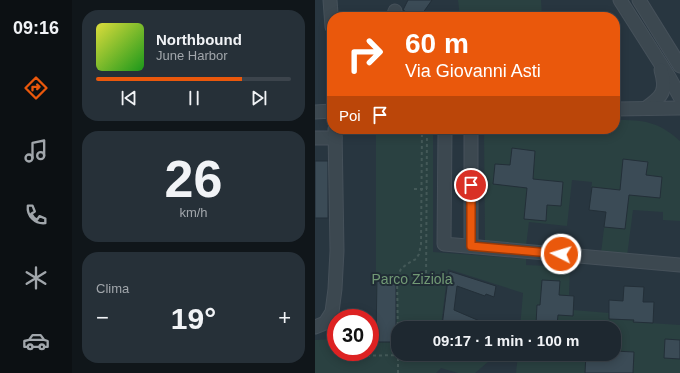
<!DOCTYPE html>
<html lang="it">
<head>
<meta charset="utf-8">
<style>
	:root { --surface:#1e2830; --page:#263038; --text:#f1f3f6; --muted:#a1a6ab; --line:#3c444c; --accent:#ea580c }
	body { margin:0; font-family:Helvetica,sans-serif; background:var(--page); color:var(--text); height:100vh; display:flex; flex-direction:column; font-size:15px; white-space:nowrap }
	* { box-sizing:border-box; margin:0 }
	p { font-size:13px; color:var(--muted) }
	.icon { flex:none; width:22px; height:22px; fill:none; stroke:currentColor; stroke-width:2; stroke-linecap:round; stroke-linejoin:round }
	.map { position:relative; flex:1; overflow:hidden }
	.side { display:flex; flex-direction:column; gap:10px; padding:10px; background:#10161a; width:243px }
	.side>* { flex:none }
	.guide { position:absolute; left:12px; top:12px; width:293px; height:122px; border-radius:16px; box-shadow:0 2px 10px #0003,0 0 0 1px var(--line); background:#ea580c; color:#fff; overflow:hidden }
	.speed { position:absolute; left:12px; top:309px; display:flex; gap:8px; font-size:20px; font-weight:700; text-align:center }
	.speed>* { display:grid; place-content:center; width:52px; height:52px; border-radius:50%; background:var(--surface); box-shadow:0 2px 10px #0003,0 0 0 1px var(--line); line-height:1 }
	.speed .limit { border:6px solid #d22; background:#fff; color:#111 }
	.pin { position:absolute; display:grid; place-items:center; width:34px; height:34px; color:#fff; margin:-17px; border:2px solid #fff; border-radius:50%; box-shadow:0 1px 4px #0007 }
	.me { position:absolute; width:44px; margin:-22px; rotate:275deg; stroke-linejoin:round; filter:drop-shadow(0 0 3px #0008) }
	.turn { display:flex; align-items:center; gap:14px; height:84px; padding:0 12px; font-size:18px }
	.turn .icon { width:52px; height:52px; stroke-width:2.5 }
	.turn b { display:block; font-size:28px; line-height:34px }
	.then { display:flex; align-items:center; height:38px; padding:0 12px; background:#0003; gap:8px; font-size:15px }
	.big { font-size:30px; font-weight:700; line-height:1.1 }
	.side .card { flex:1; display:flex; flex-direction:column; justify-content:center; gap:6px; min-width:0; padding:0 14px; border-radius:16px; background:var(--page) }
	.side .dial { align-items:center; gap:0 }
	.dial b { font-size:52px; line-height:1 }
	.song { display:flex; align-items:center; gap:12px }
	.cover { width:48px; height:48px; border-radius:6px; background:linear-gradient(135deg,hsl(60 70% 55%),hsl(120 70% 35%)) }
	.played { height:4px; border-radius:2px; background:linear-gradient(90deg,var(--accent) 75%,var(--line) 75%) }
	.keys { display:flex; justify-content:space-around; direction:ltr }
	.heat { display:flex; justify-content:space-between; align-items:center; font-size:22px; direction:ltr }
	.trip { position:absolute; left:76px; top:321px; width:230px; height:40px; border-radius:16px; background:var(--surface); box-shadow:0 2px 10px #0003,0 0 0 1px var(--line); font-weight:700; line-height:40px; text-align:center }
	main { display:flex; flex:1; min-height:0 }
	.tab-bar { display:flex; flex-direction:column; width:72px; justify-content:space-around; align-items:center; background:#0c1013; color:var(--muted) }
	.tab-bar .icon { width:28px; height:28px }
	.tab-bar .current { color:var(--accent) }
	.tab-bar b { font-size:18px; color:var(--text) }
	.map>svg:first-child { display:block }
	.green { fill:#2a4141 }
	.building { fill:#3b4b56; stroke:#232f38 }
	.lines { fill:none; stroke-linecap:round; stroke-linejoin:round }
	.minor-casing { stroke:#46515a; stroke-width:15 }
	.path { stroke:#445958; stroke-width:2; stroke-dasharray:3 3; stroke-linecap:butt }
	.minor { stroke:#3c4850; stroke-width:13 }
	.route-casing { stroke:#983908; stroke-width:10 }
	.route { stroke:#ea580c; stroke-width:7 }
	.labels { text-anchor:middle; stroke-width:4; stroke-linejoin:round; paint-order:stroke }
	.park-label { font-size:14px; fill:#729a75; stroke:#212d36 }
</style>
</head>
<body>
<main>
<nav class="tab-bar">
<b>09:16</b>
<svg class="icon current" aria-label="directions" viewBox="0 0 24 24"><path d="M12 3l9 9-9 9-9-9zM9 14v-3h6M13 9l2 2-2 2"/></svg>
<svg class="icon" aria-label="music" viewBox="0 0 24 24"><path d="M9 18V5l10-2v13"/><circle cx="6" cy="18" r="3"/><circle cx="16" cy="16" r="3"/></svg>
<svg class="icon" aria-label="phone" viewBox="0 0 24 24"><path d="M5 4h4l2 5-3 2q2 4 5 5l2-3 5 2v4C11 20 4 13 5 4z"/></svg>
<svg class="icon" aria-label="climate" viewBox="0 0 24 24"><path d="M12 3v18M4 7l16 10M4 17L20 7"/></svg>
<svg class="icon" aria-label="car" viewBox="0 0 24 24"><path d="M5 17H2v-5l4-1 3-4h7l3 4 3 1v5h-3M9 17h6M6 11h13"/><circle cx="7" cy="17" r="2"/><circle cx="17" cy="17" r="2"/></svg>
</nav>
<section class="side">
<div class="card">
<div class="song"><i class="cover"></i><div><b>Northbound</b><p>June Harbor</p></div></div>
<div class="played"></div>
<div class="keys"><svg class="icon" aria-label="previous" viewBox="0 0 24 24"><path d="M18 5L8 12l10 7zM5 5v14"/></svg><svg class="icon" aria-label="pause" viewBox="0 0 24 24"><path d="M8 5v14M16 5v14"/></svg><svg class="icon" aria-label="next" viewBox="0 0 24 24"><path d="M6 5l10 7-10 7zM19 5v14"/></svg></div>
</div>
<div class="card dial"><b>26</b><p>km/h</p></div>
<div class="card"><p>Clima</p>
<div class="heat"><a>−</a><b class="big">19°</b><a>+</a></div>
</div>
</section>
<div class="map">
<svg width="365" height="373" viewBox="0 0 365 373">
	<rect width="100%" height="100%" fill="#283640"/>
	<g class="green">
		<polygon points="143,0 226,0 227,17 145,17"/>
		<path d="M300,120C328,120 343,121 365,141V221L348,220V212L318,210L312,256L286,253L291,212L274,210L277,182L257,180L252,226L214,222L211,246L170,242L169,129H300Z"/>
		<polygon points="61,129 118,129 118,252 211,259 211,265 255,267 254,295 259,296 258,310 294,313 294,319 312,319 319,313 319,322 365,325 365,373 201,373 203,354 299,354 299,328 205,328 208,293 133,269 126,326 129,328 83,328 83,354 180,354 180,356 160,373 143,373 126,368 121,373 0,373 0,340 21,339 21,352 55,352 55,339 61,339"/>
	</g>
	<g class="building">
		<polygon points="93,0 117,0 105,17 100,17 88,10"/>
		<polygon points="197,148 220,151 218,179 248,182 246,206 232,205 231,221 209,219 212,188 178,184 180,164 195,165"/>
		<polygon points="308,159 333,162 331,175 347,177 345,198 314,195 310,229 289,227 291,212 274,210 277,187 305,190"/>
		<rect x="0" y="161" width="13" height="57"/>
		<polygon points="134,271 181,286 179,297 171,294 170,296 142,286 139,310 181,328 133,328 127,326"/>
		<polygon points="62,276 81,276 81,342 61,342"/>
		<polygon points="227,280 245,281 244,295 259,296 258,316 243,315 242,325 221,324 222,305 225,305"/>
		<polygon points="309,286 329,287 328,302 339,302 338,323 318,322 319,320 294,319 294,300 308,301"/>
		<polygon points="350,339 365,340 365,359 349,358"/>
		<polygon points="299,351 319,352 318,373 270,373 271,354 299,354"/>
	</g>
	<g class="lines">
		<g class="minor-casing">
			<g id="minor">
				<polyline points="15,0 17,27"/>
				<polyline points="305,0 354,77 365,97"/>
				<polyline points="324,0 365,66"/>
				<polyline points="78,17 80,11"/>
				<path d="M331,108C348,96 352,91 346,70"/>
				<polyline points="300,109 365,108"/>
				<polyline points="0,112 17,111"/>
				<polyline points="130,129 129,244 365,265"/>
				<polyline points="156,129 156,246"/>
				<polyline points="0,138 20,138"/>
				<polyline points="0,327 10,323 17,312 20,289 22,251 20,129"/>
			</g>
		</g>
		<g class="path">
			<polyline points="99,189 112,189"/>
			<polyline points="111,285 112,129"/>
			<polyline points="83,337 82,277 86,269 92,264 101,259 104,254 106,244 107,129"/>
			<polyline points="40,356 87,355"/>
			<polyline points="83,373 83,354"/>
		</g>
		<use href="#minor" class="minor"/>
	</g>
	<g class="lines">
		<g class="route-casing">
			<polyline id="route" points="156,185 156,246 246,254"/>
		</g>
		<use href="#route" class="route"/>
	</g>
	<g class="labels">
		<g class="park-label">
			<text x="97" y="284">Parco Ziziola</text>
		</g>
	</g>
</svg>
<div class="speed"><div class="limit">30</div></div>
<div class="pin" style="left:156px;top:185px;background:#d93025"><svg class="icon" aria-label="arrive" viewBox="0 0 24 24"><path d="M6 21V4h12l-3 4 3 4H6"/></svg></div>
<svg class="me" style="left:246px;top:254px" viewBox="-20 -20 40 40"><circle r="17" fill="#ea580c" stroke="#fff" stroke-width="3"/><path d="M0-11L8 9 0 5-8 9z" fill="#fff"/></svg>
<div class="trip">09:17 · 1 min · 100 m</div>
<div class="guide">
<div class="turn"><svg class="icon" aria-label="right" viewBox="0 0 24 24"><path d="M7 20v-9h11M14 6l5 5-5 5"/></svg><div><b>60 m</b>Via Giovanni Asti</div></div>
<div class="then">Poi<svg class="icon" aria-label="arrive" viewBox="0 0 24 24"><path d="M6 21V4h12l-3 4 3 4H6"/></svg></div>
</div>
</div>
</main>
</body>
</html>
